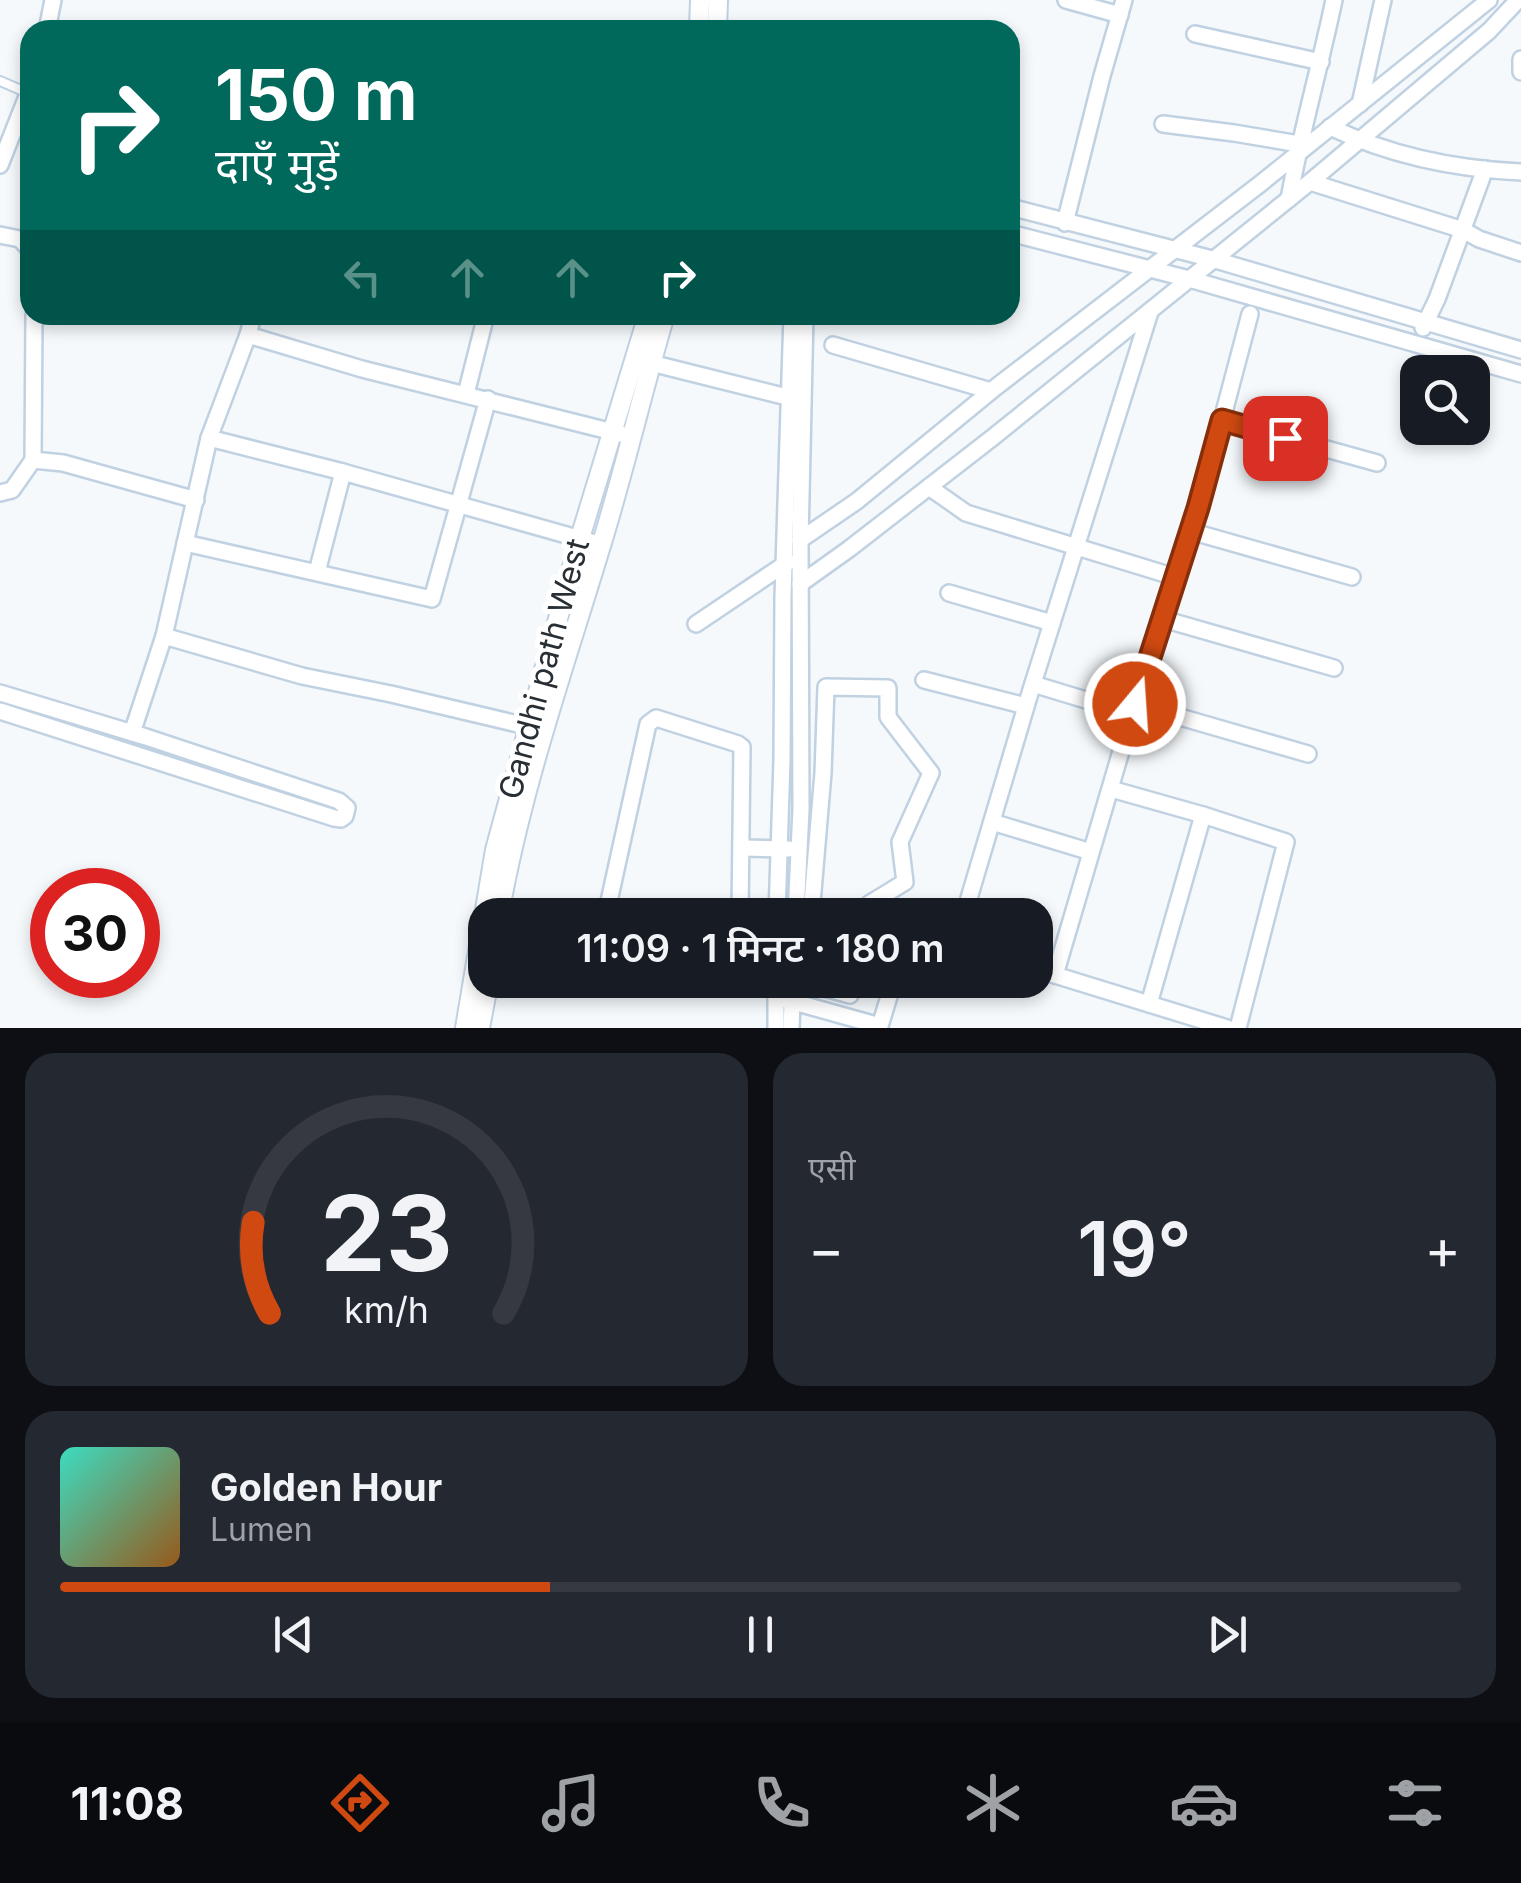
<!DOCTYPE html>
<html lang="hi">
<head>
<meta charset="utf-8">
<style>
	:root { --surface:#171b24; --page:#242831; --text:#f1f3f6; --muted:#9ea1a6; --line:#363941; --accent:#cf4911 }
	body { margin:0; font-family:Inter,"Noto Sans Devanagari",sans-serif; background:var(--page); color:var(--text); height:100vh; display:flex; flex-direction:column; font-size:38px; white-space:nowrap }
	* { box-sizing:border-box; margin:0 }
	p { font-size:32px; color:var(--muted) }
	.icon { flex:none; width:55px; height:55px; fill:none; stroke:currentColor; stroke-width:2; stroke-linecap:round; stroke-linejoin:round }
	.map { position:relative; height:1028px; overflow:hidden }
	.details { display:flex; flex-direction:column; gap:25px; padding:25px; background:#0d0f14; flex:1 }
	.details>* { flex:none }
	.hud { position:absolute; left:20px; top:20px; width:1000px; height:305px; border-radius:30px; box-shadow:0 5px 15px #0003; background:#00695c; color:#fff; overflow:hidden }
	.buttons { position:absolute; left:1400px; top:355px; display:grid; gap:20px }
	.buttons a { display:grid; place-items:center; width:90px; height:90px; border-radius:20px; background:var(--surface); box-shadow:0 5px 15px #0003; font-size:50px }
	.speed { position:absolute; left:30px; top:868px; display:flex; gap:20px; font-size:50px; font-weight:700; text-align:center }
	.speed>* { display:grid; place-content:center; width:130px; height:130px; border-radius:50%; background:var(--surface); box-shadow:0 5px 15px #0003; line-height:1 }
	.speed .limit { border:15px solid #d22; background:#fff; color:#111 }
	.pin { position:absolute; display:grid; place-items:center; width:85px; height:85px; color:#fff; margin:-42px; border-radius:20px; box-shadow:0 5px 15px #0006 }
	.me { position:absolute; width:110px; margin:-55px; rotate:18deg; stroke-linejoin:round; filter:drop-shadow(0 0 8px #0008) }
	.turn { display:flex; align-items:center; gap:35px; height:210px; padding:0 30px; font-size:45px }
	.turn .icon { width:130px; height:130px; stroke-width:2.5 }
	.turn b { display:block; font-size:70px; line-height:85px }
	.lanes { display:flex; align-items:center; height:95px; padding:0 30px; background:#0003; justify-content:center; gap:50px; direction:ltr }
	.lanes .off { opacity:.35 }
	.big { font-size:75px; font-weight:600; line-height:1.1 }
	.details .widget { flex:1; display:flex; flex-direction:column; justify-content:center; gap:15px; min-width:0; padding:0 35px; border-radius:30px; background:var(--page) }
	.details .dial { align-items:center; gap:0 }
	.dial svg { height:260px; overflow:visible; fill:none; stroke:var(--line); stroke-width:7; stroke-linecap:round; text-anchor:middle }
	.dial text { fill:var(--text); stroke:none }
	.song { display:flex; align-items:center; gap:30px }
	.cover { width:120px; height:120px; border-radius:15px; background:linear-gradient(135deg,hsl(170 70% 55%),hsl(30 70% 35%)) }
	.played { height:10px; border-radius:5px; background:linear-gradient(90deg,var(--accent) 35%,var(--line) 35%) }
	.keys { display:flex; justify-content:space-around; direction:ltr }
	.heat { display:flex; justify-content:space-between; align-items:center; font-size:55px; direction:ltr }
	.details .tiles { flex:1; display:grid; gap:25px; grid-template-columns:1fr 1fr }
	.widget:last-child { grid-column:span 2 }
	.trip { position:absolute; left:468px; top:898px; width:585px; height:100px; border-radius:30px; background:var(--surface); box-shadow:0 5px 15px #0003; font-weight:600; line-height:100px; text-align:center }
	.menu { display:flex; height:160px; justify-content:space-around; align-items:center; background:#090b0e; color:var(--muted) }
	.menu .icon { width:70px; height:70px }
	.menu .current { color:var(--accent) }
	.menu b { font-size:45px; color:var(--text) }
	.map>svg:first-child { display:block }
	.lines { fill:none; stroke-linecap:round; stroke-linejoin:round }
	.service-casing { stroke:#c0d1e2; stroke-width:12 }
	.minor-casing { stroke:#c0d1e2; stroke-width:20 }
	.tertiary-casing { stroke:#c0d1e2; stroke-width:22 }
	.service { stroke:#fff; stroke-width:8 }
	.minor { stroke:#fff; stroke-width:15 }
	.tertiary { stroke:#fff; stroke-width:18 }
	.route-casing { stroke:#872f0b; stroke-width:25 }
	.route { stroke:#cf4911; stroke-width:18 }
	.labels { text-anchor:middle; stroke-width:10; stroke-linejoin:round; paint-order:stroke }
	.street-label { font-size:32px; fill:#272e34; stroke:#fff }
</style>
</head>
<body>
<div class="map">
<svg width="1521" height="1028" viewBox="0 0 1521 1028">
	<rect width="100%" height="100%" fill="#f5f9fc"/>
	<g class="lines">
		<g class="service-casing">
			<polyline id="service" points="0,81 28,93"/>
		</g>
		<g class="minor-casing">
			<g id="minor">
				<polyline points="1066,0 1120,15"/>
				<polyline points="47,30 53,0"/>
				<polyline points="1195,34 1321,62"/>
				<polyline points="1521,59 1521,72"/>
				<polyline points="1360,104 1383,0"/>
				<polyline points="1163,124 1234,133 1299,144"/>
				<path d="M1330,127C1391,156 1454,169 1521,172"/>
				<polyline points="0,165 30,89"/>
				<polyline points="1310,182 1463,230 1479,239 1521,253"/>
				<path d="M1289,199C1301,132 1320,67 1334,0"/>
				<polyline points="1010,207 1212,259 1521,350"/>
				<polyline points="1065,223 1102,76 1124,0"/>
				<polyline points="1010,233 1189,279 1521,374"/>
				<polyline points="0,235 20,239 30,250"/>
				<polyline points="34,315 33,460 63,463 196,500"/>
				<polyline points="253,315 248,335 209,438 164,636 302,676 391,694 539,729"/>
				<polyline points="1423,328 1437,299 1485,169"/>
				<polyline points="248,335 362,369 621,434"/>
				<polyline points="833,345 991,391"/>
				<polyline points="651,363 795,399"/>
				<polyline points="466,394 486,315"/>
				<polyline points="1222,420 1377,463"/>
				<polyline points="209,438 343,472 602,545"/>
				<polyline points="929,487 966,513 1175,577"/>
				<polyline points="0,493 12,490 33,460"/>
				<polyline points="1190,531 1352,577"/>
				<polyline points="800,540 857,501 996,387 1260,184 1489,0"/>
				<polyline points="185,543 432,599 488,399"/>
				<polyline points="317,572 343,472"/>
				<polyline points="800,584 849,549 992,438 1310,182 1489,31 1518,0"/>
				<polyline points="949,593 1052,623"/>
				<polyline points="1163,619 1334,668"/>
				<polyline points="696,624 788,562"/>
				<polyline points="924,680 1026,706"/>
				<polyline points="1033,684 1132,714"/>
				<polyline points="0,693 146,737 339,801 347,808 345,816 341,819 334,818 0,711"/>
				<polyline points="1135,704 1308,754"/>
				<polyline points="132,733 164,636"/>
				<polyline points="1111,789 1203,815 1149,1004"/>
				<polyline points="1203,815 1286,842 1238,1028"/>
				<polyline points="992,822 1091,852"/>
				<polyline points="743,848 789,849"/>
				<polyline points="606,915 648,724 656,718 738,744 742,747 740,915"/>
				<polyline points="777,915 782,760 783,597 792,315"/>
				<polyline points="796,915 801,809 800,540 805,315"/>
				<polyline points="811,915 823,773 826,687 888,688 888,717 931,773 900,842 905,882 869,904 867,915"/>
				<polyline points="964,915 1030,693 1150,312"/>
				<polyline points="1035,969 1055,975 1132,714 1205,484 1250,314"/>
				<polyline points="1055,975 1227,1028"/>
				<polyline points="776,980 776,1028"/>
				<polyline points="806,980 806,983 850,995 854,980"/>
				<polyline points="776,997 880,1026 894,980"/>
				<polyline points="791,1028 793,980"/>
			</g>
		</g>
		<g class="tertiary-casing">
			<g id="tertiary">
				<polyline points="699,30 700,0"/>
				<polyline points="717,30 718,0"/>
				<path d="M499,915C521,790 563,671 600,549C624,472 642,393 665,315"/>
				<polyline points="465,1028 495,850 580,538 648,315"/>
				<polyline points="480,1028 489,980"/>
			</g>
		</g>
		<use href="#service" class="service"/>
		<use href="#minor" class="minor"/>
		<use href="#tertiary" class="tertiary"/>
	</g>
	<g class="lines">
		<g class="route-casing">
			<polyline id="route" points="1135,704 1198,508 1222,420 1285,438"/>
		</g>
		<use href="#route" class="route"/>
	</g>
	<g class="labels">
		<g class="street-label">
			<text transform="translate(544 669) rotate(-75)" y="11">Gandhi path West</text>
		</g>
	</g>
</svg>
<div class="buttons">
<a><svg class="icon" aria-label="search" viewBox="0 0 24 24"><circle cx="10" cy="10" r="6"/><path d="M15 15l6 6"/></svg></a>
</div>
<div class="speed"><div class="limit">30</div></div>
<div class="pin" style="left:1285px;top:438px;background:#d93025"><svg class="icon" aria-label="arrive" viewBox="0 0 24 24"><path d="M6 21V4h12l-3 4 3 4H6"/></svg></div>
<svg class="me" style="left:1135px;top:704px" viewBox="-20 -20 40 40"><circle r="17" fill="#cf4911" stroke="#fff" stroke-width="3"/><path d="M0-11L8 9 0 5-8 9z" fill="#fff"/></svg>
<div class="trip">11:09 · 1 मिनट · 180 m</div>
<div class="hud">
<div class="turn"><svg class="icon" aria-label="right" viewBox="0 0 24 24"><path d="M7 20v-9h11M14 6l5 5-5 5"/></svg><div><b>150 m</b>दाएँ मुड़ें</div></div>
<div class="lanes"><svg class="icon off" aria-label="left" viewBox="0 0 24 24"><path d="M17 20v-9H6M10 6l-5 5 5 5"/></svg><svg class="icon off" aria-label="ahead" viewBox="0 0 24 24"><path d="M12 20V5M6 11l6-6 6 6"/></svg><svg class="icon off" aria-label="ahead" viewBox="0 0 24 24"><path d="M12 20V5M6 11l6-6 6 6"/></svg><svg class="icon" aria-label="right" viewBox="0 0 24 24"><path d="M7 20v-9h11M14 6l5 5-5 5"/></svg></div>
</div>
</div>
<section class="details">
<div class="tiles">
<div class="widget dial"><svg viewBox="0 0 100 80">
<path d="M14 69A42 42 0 1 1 86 69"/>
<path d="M14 69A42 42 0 0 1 9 41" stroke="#cf4911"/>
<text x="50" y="56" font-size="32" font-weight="700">23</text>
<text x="50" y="72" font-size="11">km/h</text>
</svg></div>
<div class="widget"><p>एसी</p>
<div class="heat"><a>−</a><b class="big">19°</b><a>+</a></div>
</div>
<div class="widget">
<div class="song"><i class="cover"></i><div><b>Golden Hour</b><p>Lumen</p></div></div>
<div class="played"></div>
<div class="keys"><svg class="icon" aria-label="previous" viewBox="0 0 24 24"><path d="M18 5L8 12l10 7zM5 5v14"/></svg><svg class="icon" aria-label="pause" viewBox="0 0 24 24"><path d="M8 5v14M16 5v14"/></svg><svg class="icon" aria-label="next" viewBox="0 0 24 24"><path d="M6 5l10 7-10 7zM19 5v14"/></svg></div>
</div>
</div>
</section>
<nav class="menu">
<b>11:08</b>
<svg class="icon current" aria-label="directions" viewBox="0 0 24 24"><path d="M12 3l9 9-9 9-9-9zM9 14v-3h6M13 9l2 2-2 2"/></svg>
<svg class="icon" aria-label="music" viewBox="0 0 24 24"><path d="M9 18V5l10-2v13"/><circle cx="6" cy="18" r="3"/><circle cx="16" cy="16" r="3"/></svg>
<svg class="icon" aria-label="phone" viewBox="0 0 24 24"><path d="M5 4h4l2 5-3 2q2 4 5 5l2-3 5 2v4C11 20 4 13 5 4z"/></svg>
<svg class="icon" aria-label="climate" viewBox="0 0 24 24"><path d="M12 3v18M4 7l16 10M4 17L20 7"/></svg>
<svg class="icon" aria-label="car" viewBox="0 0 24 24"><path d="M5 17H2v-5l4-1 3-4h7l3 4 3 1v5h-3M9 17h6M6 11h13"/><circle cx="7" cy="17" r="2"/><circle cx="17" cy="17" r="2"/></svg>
<svg class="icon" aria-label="filters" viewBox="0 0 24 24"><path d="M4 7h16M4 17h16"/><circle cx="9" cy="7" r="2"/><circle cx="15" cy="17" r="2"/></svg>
</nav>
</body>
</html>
